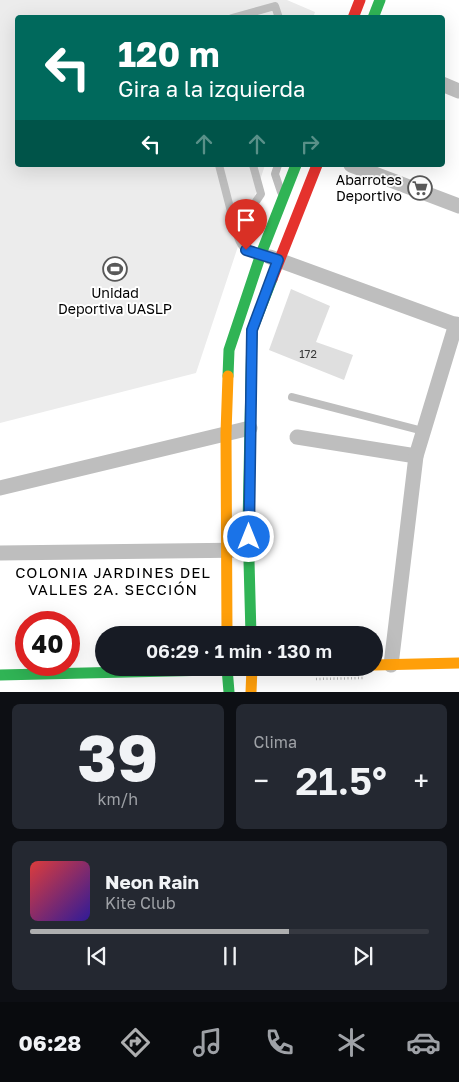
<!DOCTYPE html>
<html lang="es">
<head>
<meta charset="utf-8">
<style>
	:root { --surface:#171b24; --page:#242831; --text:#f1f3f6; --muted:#9ea1a6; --line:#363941; --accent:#adaeaf }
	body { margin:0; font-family:"Golos Text",sans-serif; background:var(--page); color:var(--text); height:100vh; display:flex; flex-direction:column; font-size:19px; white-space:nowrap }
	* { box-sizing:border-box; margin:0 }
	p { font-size:16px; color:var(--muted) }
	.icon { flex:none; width:28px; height:28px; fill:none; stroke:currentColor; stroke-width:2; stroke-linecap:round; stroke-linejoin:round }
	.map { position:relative; height:692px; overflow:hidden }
	.drawer { display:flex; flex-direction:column; gap:12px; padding:12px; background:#0d0f14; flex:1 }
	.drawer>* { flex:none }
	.top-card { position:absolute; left:15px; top:15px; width:430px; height:152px; border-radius:5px; box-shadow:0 5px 20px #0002; background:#00695c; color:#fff; overflow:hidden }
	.speed { position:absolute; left:15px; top:611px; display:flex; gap:10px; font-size:25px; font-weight:700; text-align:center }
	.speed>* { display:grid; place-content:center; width:65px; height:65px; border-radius:50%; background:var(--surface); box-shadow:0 5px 20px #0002; line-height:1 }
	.speed .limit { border:8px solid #d22; background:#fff; color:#111 }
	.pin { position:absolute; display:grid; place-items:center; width:42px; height:42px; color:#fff; margin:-51px -21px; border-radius:50% 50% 50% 0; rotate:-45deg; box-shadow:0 0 5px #0007 }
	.pin .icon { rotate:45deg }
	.me { position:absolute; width:55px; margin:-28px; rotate:0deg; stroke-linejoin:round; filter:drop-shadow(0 0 4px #0008) }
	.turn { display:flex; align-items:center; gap:18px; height:105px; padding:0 20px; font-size:22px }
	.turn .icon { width:65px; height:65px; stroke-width:2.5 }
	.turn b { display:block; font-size:35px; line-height:42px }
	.lanes { display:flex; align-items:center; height:48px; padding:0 20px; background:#0003; justify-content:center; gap:25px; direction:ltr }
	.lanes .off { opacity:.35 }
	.big { font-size:38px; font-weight:600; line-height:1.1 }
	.drawer .widget { flex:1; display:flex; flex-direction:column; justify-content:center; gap:8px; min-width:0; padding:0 18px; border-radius:8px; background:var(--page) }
	.drawer .dial { align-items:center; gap:0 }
	.dial b { font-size:65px; line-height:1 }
	.song { display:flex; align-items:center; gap:15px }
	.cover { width:60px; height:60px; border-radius:8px; background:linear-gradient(135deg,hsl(0 70% 55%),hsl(250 70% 35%)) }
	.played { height:5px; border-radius:2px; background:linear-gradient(90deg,var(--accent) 65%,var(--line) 65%) }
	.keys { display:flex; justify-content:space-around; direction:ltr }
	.heat { display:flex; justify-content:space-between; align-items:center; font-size:28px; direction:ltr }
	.drawer .tiles { flex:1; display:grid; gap:12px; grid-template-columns:1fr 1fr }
	.widget:last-child { grid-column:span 2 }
	.trip { position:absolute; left:95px; top:626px; width:288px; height:50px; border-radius:25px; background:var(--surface); box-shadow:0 5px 20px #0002; font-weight:600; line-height:50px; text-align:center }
	.menu { display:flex; height:80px; justify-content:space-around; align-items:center; background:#090b0e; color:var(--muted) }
	.menu .icon { width:35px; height:35px }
	.menu .active { color:var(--accent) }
	.menu b { font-size:22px; color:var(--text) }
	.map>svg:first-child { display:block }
	.green { fill:#ececec }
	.building { fill:#dfdfdf }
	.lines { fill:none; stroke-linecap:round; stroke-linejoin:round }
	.path { stroke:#b9b9b9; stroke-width:2.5; stroke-dasharray:1 2.5; stroke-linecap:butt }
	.lane { stroke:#bebebe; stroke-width:8 }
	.street { stroke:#bebebe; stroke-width:15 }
	.fast { stroke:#30b455; stroke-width:11 }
	.slow { stroke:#ff9f0a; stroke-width:11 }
	.jam { stroke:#e5322d; stroke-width:11 }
	.route-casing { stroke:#114b97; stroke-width:12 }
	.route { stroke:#1a73e8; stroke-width:9 }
	.labels { text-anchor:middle; stroke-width:4; stroke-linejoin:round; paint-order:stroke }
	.number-label { font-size:11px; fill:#383838 }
	.poi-label { font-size:14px; fill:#000; stroke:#fff; text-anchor:end }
	.neighbourhood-label { font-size:15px; letter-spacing:1px; fill:#000; stroke:#fff }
</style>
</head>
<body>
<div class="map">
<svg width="459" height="692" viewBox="0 0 459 692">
	<rect width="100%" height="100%" fill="#fff"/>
	<polygon class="green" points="0,0 287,0 315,12 313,18 18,18 18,165 265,165 196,373 0,423"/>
	<polygon class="building" points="291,289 330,306 316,342 353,355 344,380 269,350"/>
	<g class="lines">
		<polyline class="path" points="316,679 363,678"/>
		<g class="lane">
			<polyline points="232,18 275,6 279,18"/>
			<polyline points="219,165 236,231 261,194 253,165"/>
			<polyline points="278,165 275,174 281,192"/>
			<path d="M236,231C241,249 243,249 261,254"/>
			<polyline points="292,397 423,431"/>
		</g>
		<g class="street">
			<polyline points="442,84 459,91"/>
			<polyline points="351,165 459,206"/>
			<polyline points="270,257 459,326"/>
			<polyline points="297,437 416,456"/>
			<polyline points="0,488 250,428"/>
			<polyline points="0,553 249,550"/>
			<polyline points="391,665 416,456 456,324"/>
		</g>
		<g class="fast">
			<polyline points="373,18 380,0"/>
			<polyline points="228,376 229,350 261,254 296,165"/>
			<polyline points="251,635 248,524 252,330 272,279"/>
			<polyline points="227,668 229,692"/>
			<polyline points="0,675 301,668"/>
		</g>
		<g class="slow">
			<polyline points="227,635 226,433 228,376"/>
			<polyline points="374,665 459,663"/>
			<polyline points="251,692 252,668"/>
		</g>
		<g class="jam">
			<polyline points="353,18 360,0"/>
			<polyline points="272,279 317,165"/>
		</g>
	</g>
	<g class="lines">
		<g class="route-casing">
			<polyline id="route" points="246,250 278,260 252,330 249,537"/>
		</g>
		<use href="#route" class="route"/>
	</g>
	<defs>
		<g id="supermarket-ring" transform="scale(1.25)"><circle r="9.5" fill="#fff" stroke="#595959" stroke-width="1.5"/><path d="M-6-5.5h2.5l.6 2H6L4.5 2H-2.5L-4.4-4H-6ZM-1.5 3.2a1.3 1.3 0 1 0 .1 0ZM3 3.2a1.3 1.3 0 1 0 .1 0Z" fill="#595959"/></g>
		<g id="stadium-ring" transform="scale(1.25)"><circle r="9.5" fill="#fff" stroke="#595959" stroke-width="1.5"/><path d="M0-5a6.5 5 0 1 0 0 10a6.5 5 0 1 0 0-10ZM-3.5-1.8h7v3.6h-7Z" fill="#595959"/></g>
	</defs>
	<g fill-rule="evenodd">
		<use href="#supermarket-ring" x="420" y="188"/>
		<use href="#stadium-ring" x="115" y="269"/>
	</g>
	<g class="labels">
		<g class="number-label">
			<text x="308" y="358">172</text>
		</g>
		<g class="poi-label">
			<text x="402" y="185">Abarrotes<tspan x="402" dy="16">Deportivo</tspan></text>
			<text x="115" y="298" text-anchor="middle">Unidad<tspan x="115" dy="16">Deportiva UASLP</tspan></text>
		</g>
		<g class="neighbourhood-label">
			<text x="113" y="578">COLONIA JARDINES DEL<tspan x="113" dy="17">VALLES 2A. SECCIÓN</tspan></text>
		</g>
	</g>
</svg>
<div class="speed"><div class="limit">40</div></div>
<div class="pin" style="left:246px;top:250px;background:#d93025"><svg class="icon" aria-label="arrive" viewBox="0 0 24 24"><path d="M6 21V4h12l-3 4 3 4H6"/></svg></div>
<svg class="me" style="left:249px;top:537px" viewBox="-20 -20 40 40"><circle r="17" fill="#1a73e8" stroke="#fff" stroke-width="3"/><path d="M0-11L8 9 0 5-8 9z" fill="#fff"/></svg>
<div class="trip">06:29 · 1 min · 130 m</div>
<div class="top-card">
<div class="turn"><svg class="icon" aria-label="left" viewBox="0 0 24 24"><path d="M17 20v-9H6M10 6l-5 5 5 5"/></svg><div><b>120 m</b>Gira a la izquierda</div></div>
<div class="lanes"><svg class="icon" aria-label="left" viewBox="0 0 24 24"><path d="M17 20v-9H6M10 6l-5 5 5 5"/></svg><svg class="icon off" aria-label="ahead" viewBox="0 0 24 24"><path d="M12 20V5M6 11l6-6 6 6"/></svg><svg class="icon off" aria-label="ahead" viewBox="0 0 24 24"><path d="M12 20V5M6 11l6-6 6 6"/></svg><svg class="icon off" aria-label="right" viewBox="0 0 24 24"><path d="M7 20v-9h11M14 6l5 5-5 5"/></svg></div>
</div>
</div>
<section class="drawer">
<div class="tiles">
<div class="widget dial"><b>39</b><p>km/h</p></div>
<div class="widget"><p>Clima</p>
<div class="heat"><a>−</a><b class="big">21.5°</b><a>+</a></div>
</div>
<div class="widget">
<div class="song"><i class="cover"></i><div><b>Neon Rain</b><p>Kite Club</p></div></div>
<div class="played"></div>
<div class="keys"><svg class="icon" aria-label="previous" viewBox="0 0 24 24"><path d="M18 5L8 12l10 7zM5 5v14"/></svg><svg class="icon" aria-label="pause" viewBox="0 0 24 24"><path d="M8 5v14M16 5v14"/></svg><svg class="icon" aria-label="next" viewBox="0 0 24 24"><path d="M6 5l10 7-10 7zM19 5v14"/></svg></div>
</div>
</div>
</section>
<nav class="menu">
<b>06:28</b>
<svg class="icon active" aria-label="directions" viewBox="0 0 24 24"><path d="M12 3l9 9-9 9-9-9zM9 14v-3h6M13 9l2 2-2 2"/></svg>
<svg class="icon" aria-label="music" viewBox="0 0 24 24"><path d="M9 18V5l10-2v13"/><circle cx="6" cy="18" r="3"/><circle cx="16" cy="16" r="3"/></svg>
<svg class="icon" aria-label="phone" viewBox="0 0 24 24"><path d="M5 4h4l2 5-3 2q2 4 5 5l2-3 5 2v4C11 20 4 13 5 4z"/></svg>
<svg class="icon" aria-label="climate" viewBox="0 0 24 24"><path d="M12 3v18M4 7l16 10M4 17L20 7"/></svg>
<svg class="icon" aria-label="car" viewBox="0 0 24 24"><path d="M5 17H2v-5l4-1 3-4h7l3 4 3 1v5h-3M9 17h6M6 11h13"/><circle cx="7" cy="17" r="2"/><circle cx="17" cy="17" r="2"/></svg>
</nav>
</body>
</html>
